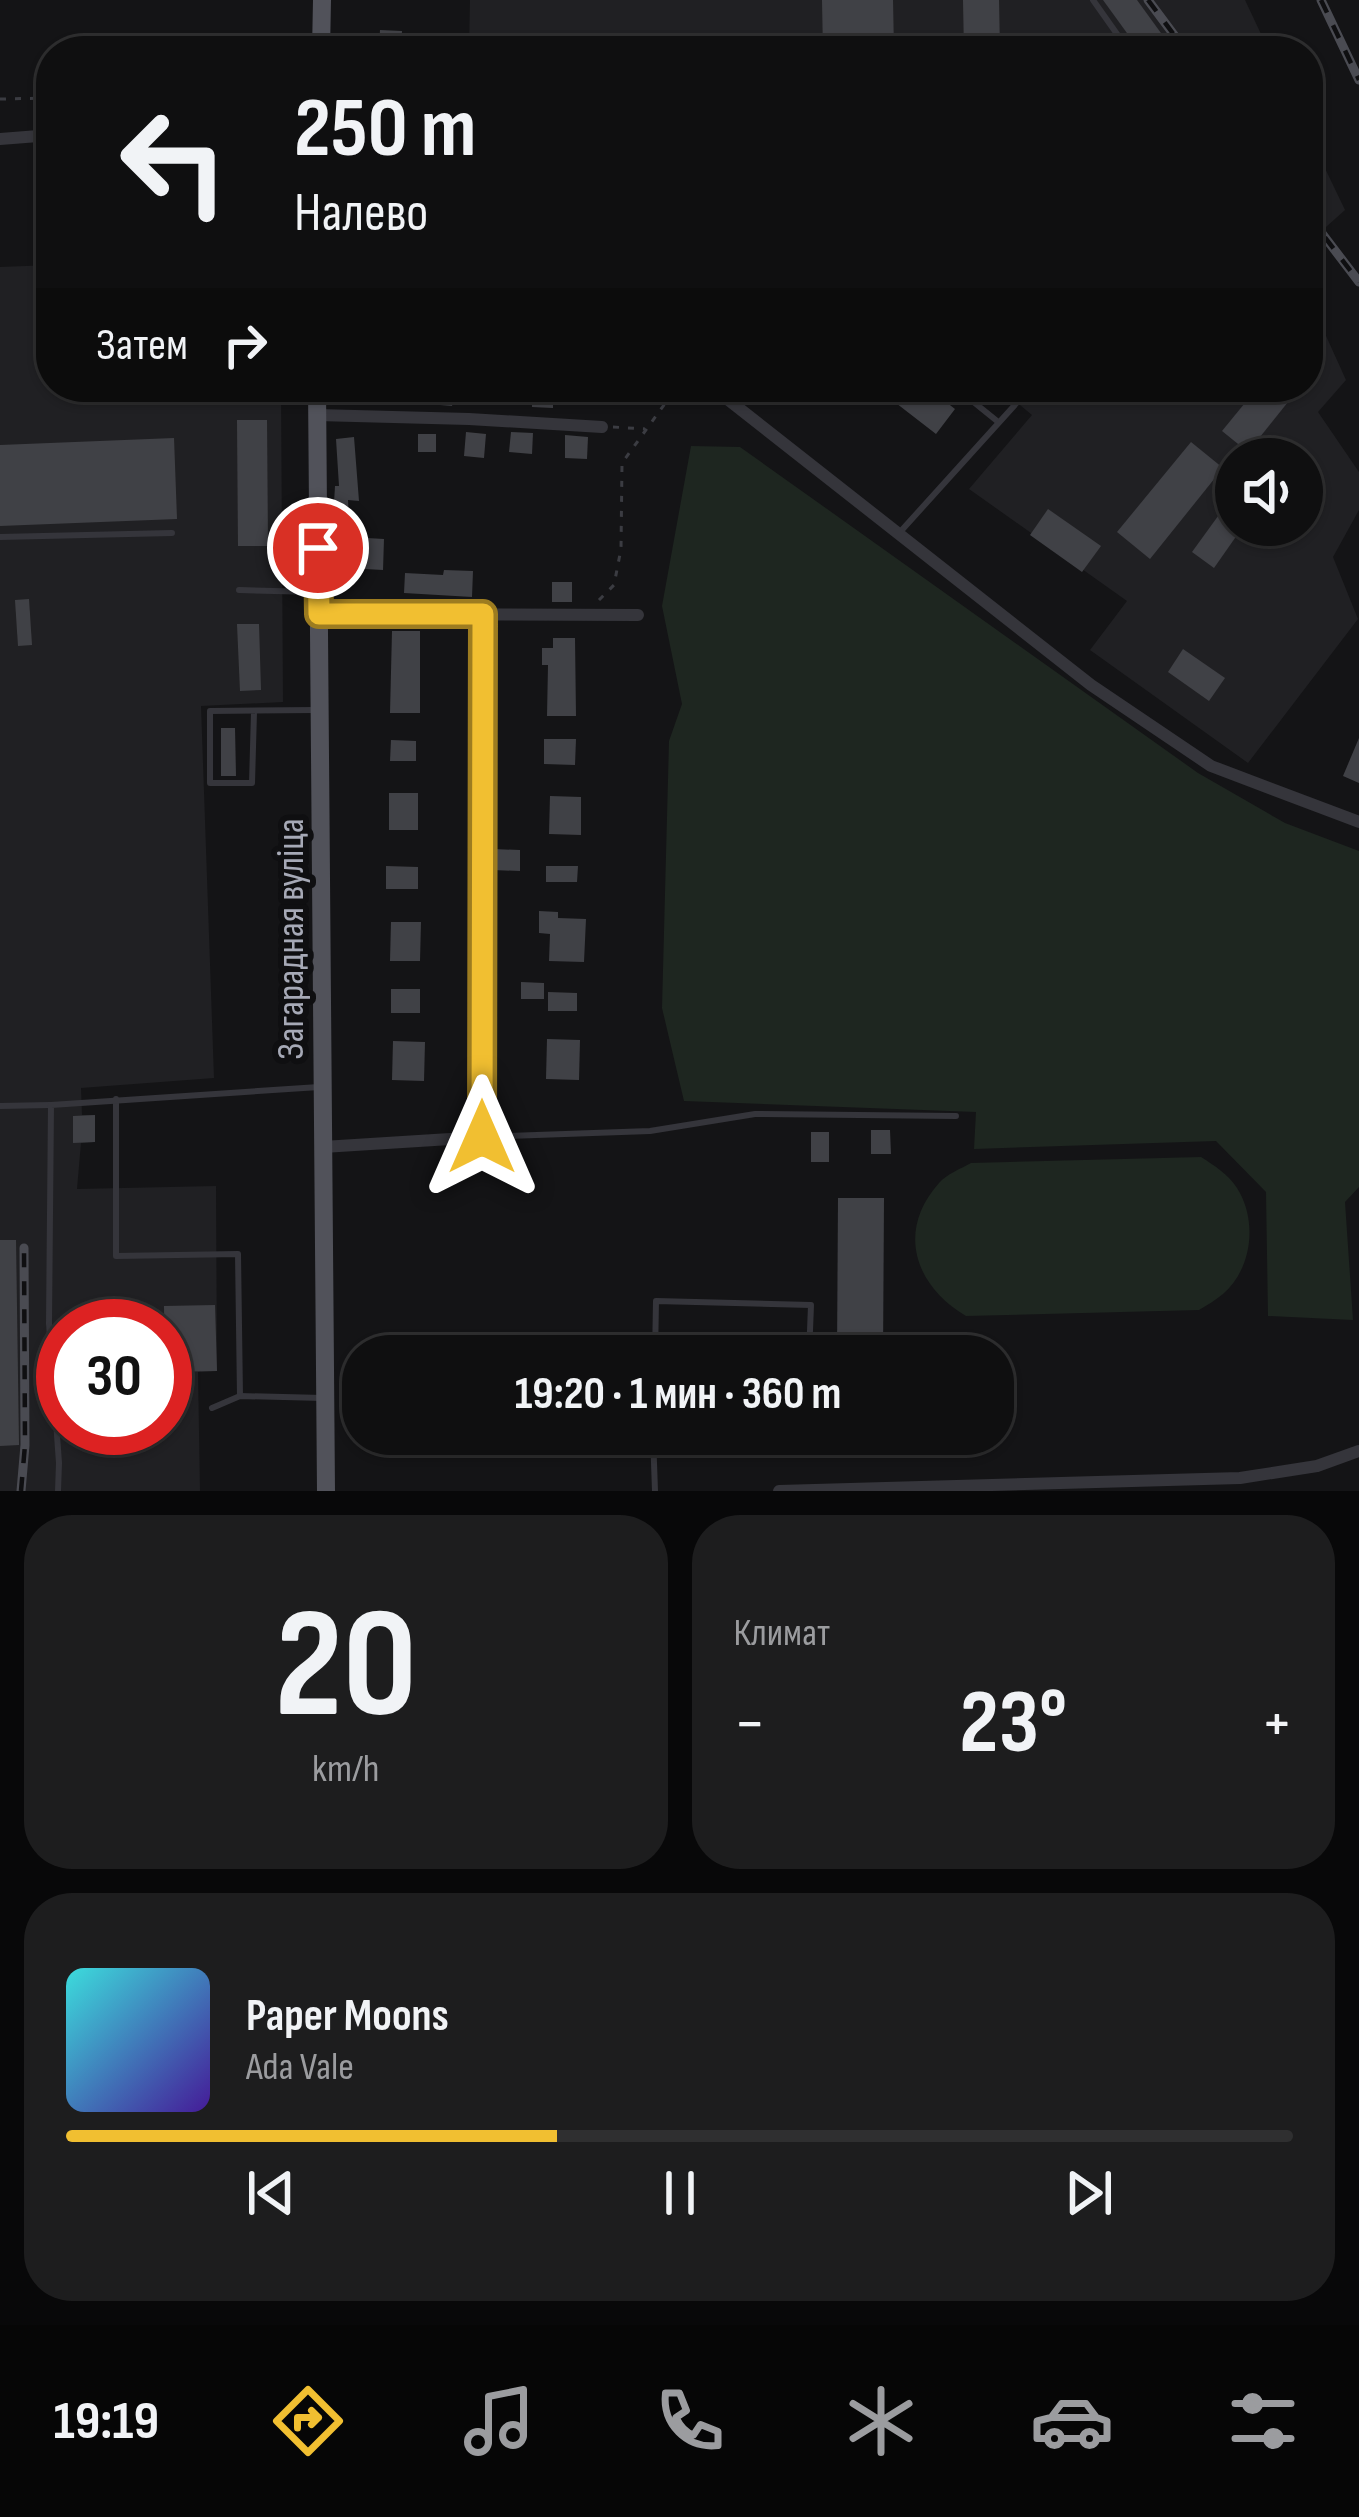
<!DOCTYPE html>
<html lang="ru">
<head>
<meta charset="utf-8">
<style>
	:root { --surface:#0f0f10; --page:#1d1d1e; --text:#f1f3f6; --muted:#9b9c9f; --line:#2f2f30; --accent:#f1bf31 }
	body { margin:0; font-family:"Sofia Sans Condensed",sans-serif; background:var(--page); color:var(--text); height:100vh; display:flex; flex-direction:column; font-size:45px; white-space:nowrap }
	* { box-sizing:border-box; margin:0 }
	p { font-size:39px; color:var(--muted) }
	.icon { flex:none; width:66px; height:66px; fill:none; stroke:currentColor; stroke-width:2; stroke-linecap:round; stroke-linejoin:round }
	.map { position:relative; height:1491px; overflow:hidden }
	.sheet { display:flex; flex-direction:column; gap:24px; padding:24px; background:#080809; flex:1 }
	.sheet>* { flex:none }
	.hud { position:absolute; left:36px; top:36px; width:1287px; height:366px; border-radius:48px; box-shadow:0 3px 9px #0004,0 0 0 3px var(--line); background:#0f0f10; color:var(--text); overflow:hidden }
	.fabs { position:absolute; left:1215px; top:438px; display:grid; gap:24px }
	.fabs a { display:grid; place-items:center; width:108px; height:108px; border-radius:50%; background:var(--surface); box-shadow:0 3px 9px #0004,0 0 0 3px var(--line); font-size:60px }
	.speed { position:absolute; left:36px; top:1299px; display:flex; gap:24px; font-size:60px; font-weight:700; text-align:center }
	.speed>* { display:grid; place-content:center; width:156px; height:156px; border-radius:50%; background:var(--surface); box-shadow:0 3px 9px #0004,0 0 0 3px var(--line); line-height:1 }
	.speed .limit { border:18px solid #d22; background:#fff; color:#111 }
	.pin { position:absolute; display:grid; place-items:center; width:102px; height:102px; color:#fff; margin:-51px; border:6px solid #fff; border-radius:50%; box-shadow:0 3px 12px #0007 }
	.me { position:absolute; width:132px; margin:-66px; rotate:0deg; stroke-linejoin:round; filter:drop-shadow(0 0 9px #0008) }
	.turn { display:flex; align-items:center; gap:42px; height:252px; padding:0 60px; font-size:54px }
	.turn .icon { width:156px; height:156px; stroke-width:2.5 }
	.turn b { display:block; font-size:84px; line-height:102px }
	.then { display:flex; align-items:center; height:114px; padding:0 60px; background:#0003; gap:24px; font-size:45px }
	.big { font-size:90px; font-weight:700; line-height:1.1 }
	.sheet .widget { flex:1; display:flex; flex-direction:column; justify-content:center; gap:18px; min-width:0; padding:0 42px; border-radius:48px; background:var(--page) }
	.sheet .dial { align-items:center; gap:0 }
	.dial b { font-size:156px; line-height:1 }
	.song { display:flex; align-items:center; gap:36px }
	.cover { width:144px; height:144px; border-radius:18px; background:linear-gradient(135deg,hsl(180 70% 55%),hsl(260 70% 35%)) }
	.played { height:12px; border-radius:6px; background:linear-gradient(90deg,var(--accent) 40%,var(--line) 40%) }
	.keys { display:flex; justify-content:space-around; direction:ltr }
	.heat { display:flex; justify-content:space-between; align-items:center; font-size:66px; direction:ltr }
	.sheet .tiles { flex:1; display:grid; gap:24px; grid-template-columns:1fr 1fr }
	.widget:last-child { grid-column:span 2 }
	.trip { position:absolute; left:342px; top:1335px; width:672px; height:120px; border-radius:48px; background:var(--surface); box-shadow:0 3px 9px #0004,0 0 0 3px var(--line); font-weight:700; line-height:120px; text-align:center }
	.tab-bar { display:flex; height:192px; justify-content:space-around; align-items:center; background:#060606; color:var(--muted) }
	.tab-bar .icon { width:84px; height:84px }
	.tab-bar .current { color:var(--accent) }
	.tab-bar b { font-size:54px; color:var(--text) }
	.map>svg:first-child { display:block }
	.built { fill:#202023; fill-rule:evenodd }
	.green { fill:#1e2620 }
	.building { fill:#404146 }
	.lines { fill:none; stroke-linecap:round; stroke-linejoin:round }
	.path { stroke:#3b3c42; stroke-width:3; stroke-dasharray:6 9; stroke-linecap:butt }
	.lane { stroke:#35353b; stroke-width:6 }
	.street { stroke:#35353b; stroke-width:12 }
	.primary { stroke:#51525a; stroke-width:18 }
	.rail-casing { stroke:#4a4b52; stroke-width:9 }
	.rail { stroke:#0f0f11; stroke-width:4.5; stroke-dasharray:14; stroke-linecap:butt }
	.route-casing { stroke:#9d7c20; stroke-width:30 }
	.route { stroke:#f1bf31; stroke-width:21 }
	.labels { text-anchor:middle; stroke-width:12; stroke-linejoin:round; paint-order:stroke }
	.street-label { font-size:39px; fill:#a6a9b6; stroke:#0f0f11 }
</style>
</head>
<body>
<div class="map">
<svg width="1359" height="1491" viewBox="0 0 1359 1491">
	<rect width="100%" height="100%" fill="#141416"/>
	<g class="built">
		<polygon points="470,0 1245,0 1269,51 469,51"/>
		<polygon points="1308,133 1345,210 1308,243"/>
		<path d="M51,265V387H281L283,702L201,706L214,1078L81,1088L82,1115H95V1142L81,1143L77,1189L216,1186L217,1371L198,1372L200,1491H0V267ZM63,1326H165V1428H63Z"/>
		<path d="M1308,296L1346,380L1318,412L1359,472V510L1333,557L1358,619L1248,763L1090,650L1127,601L969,489L1032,415L1008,395L1016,387H1308ZM1236,459H1302V525H1236Z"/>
	</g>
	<g class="green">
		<polygon points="691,446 740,447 1198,773 1285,823 1359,851 1359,1187 1345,1202 1353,1320 1268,1316 1266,1192 1216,1141 974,1149 976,1112 684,1101 662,1008 669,741 682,704 662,606"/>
		<path d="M1201,1157C1215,1166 1228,1174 1237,1188C1258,1221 1252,1269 1223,1294C1216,1300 1207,1305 1199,1310L966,1316C915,1286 896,1231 939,1183C947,1174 960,1169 971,1163Z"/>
	</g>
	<g class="building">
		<polygon points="822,0 893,0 894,51 823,51"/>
		<polygon points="963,0 999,0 1000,51 964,51"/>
		<polygon points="1103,0 1137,0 1174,51 1140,51"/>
		<polygon points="380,30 402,31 401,51 379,51"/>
		<polygon points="1308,339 1326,355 1308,377"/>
		<polygon points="344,387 377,387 377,396 345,398"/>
		<polygon points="430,387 497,387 496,405 453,402 452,406 428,404"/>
		<polygon points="532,387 553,387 553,408 532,407"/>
		<polygon points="858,387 927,387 955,409 936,434 883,393 876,401"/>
		<polygon points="1258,387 1300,387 1248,452 1222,431"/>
		<polygon points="237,420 267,420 268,546 238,546"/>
		<polygon points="466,432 486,434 484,458 464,456"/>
		<polygon points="511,432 533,433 532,454 509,452"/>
		<rect x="418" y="434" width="18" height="18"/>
		<polygon points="565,435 588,437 587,459 565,458"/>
		<polygon points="354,437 359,501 348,500 349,520 333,520 335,486 339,486 336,439"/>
		<polygon points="174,438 177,519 0,526 0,445"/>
		<polygon points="1191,442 1223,468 1150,559 1117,532"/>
		<polygon points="1048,509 1101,546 1082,572 1030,535"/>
		<polygon points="1221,512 1242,528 1214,568 1192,552"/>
		<polygon points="367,538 384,539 383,570 365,569"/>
		<polygon points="444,570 473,571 472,597 404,593 405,573 443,575"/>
		<rect x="552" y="582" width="20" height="20"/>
		<polygon points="29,599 32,645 18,646 15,600"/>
		<polygon points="237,624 259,624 261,690 240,691"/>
		<polygon points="392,631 420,631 420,713 390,713"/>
		<polygon points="553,638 575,638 576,716 547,716 548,665 542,665 542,648 553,648"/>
		<polygon points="1183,649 1225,678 1209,701 1168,672"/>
		<polygon points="221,728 235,728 236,776 221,776"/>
		<polygon points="1359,738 1359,783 1343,776"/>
		<polygon points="544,739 576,739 575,765 544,764"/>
		<polygon points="391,740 416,741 416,761 390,761"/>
		<rect x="389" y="793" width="29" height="37"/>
		<polygon points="550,796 581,797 581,835 549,834"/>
		<polygon points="493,849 520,850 520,871 493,870"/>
		<polygon points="386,866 418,867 418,889 386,889"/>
		<polygon points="546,866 578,866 577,882 546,882"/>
		<polygon points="539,911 558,912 558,918 586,919 584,962 549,961 550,934 539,933"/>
		<polygon points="391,922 421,922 420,961 390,961"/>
		<polygon points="521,982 544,983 544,999 521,999"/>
		<rect x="391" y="989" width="29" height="24"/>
		<polygon points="548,992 577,993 577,1011 548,1011"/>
		<polygon points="547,1039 580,1040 579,1080 546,1079"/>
		<polygon points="393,1041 425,1042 424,1081 392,1080"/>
		<polygon points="95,1115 95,1142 73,1143 73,1116"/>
		<polygon points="871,1130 890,1130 891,1154 871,1154"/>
		<rect x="811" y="1132" width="18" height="30"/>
		<polygon points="838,1198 884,1198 883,1356 837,1356"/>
		<polygon points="0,1240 16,1240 19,1445 0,1446"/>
		<polygon points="215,1305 217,1371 165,1372 164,1306"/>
		<polygon points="689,1333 781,1336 780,1356 688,1356"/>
	</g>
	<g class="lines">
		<g class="path">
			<polyline points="0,99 51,98"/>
			<polyline points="613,427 645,429"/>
			<polyline points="599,600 614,585 621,549 622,463 677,387"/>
		</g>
		<g class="lane">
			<polyline points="1093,0 1129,51"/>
			<polyline points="955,387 997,421"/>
			<polyline points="901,531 1031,387"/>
			<polyline points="0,537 172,533"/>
			<polyline points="239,590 315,592"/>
			<polyline points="254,712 252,783 210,783 210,711 316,710"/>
			<polyline points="116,1099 116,1256 238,1254 240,1396"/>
			<polyline points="0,1106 50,1105"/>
			<polyline points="482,1137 650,1131 755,1114 956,1116"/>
			<polyline points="655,1356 656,1301 811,1305 809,1356"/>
			<polyline points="212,1408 240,1396 323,1398"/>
			<polyline points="653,1434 655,1491"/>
			<polyline points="58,1491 59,1463 49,1323 51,1105 319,1087"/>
		</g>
		<g class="street">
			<polyline points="0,139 51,135"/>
			<polyline points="712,387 1091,685 1211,766 1359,822"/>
			<polyline points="317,415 469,419 602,427"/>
			<polyline points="319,614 638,615"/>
			<polyline points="323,1147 482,1137 483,614"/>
			<polyline points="779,1491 1240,1478 1317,1466 1359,1451"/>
		</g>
		<g class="primary">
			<polyline points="321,51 322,0"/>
			<polyline points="317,387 326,1491"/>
		</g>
		<g class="rail-casing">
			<g id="rail">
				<polyline points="1148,0 1186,51"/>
				<polyline points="1321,0 1359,80"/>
				<polyline points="1308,215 1359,282"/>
				<polyline points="21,1491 25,1445 24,1248"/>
			</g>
		</g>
		<use href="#rail" class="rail"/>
	</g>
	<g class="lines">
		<g class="route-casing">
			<polyline id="route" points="318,548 319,614 483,614 482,1137"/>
		</g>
		<use href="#route" class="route"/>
	</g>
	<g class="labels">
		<g class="street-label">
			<text transform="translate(289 939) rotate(-90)" y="14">Загарадная вуліца</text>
		</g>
	</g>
</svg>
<div class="fabs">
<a><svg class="icon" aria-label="sound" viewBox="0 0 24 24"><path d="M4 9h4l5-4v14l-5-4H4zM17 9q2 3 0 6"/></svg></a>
</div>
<div class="speed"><div class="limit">30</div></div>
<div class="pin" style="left:318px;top:548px;background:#d93025"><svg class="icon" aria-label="arrive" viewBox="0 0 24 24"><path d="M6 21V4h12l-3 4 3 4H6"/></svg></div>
<svg class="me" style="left:482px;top:1137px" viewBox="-20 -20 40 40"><path d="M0-17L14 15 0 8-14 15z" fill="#f1bf31" stroke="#fff" stroke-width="4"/></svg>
<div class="trip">19:20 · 1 мин · 360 m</div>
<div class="hud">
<div class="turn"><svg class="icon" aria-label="left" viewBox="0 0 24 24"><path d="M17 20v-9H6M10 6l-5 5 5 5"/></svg><div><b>250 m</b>Налево</div></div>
<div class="then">Затем<svg class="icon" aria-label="right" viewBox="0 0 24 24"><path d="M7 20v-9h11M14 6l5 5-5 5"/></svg></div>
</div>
</div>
<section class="sheet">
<div class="tiles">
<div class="widget dial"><b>20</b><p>km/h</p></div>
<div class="widget"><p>Климат</p>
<div class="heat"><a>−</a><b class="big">23°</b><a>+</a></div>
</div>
<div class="widget">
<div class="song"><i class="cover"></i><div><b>Paper Moons</b><p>Ada Vale</p></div></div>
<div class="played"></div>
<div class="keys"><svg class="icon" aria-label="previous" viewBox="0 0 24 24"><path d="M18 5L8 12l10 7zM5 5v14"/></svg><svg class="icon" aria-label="pause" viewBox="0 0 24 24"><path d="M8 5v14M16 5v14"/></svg><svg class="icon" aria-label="next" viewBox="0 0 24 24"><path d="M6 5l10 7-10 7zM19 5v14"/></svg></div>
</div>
</div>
</section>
<nav class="tab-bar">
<b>19:19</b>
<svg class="icon current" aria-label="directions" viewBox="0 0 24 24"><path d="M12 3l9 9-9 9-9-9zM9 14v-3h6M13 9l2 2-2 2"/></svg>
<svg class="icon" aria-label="music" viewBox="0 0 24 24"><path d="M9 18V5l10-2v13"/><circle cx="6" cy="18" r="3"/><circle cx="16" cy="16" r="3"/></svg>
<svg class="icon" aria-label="phone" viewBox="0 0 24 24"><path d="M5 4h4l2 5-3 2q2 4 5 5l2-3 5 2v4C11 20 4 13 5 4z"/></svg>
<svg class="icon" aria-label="climate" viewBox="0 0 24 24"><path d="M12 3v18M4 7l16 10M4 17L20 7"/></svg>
<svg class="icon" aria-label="car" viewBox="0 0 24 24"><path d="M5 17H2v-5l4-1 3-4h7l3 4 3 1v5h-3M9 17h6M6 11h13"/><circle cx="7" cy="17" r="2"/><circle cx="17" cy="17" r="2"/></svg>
<svg class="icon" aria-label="filters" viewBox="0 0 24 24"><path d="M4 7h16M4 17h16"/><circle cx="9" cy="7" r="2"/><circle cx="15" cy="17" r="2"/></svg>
</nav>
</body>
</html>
